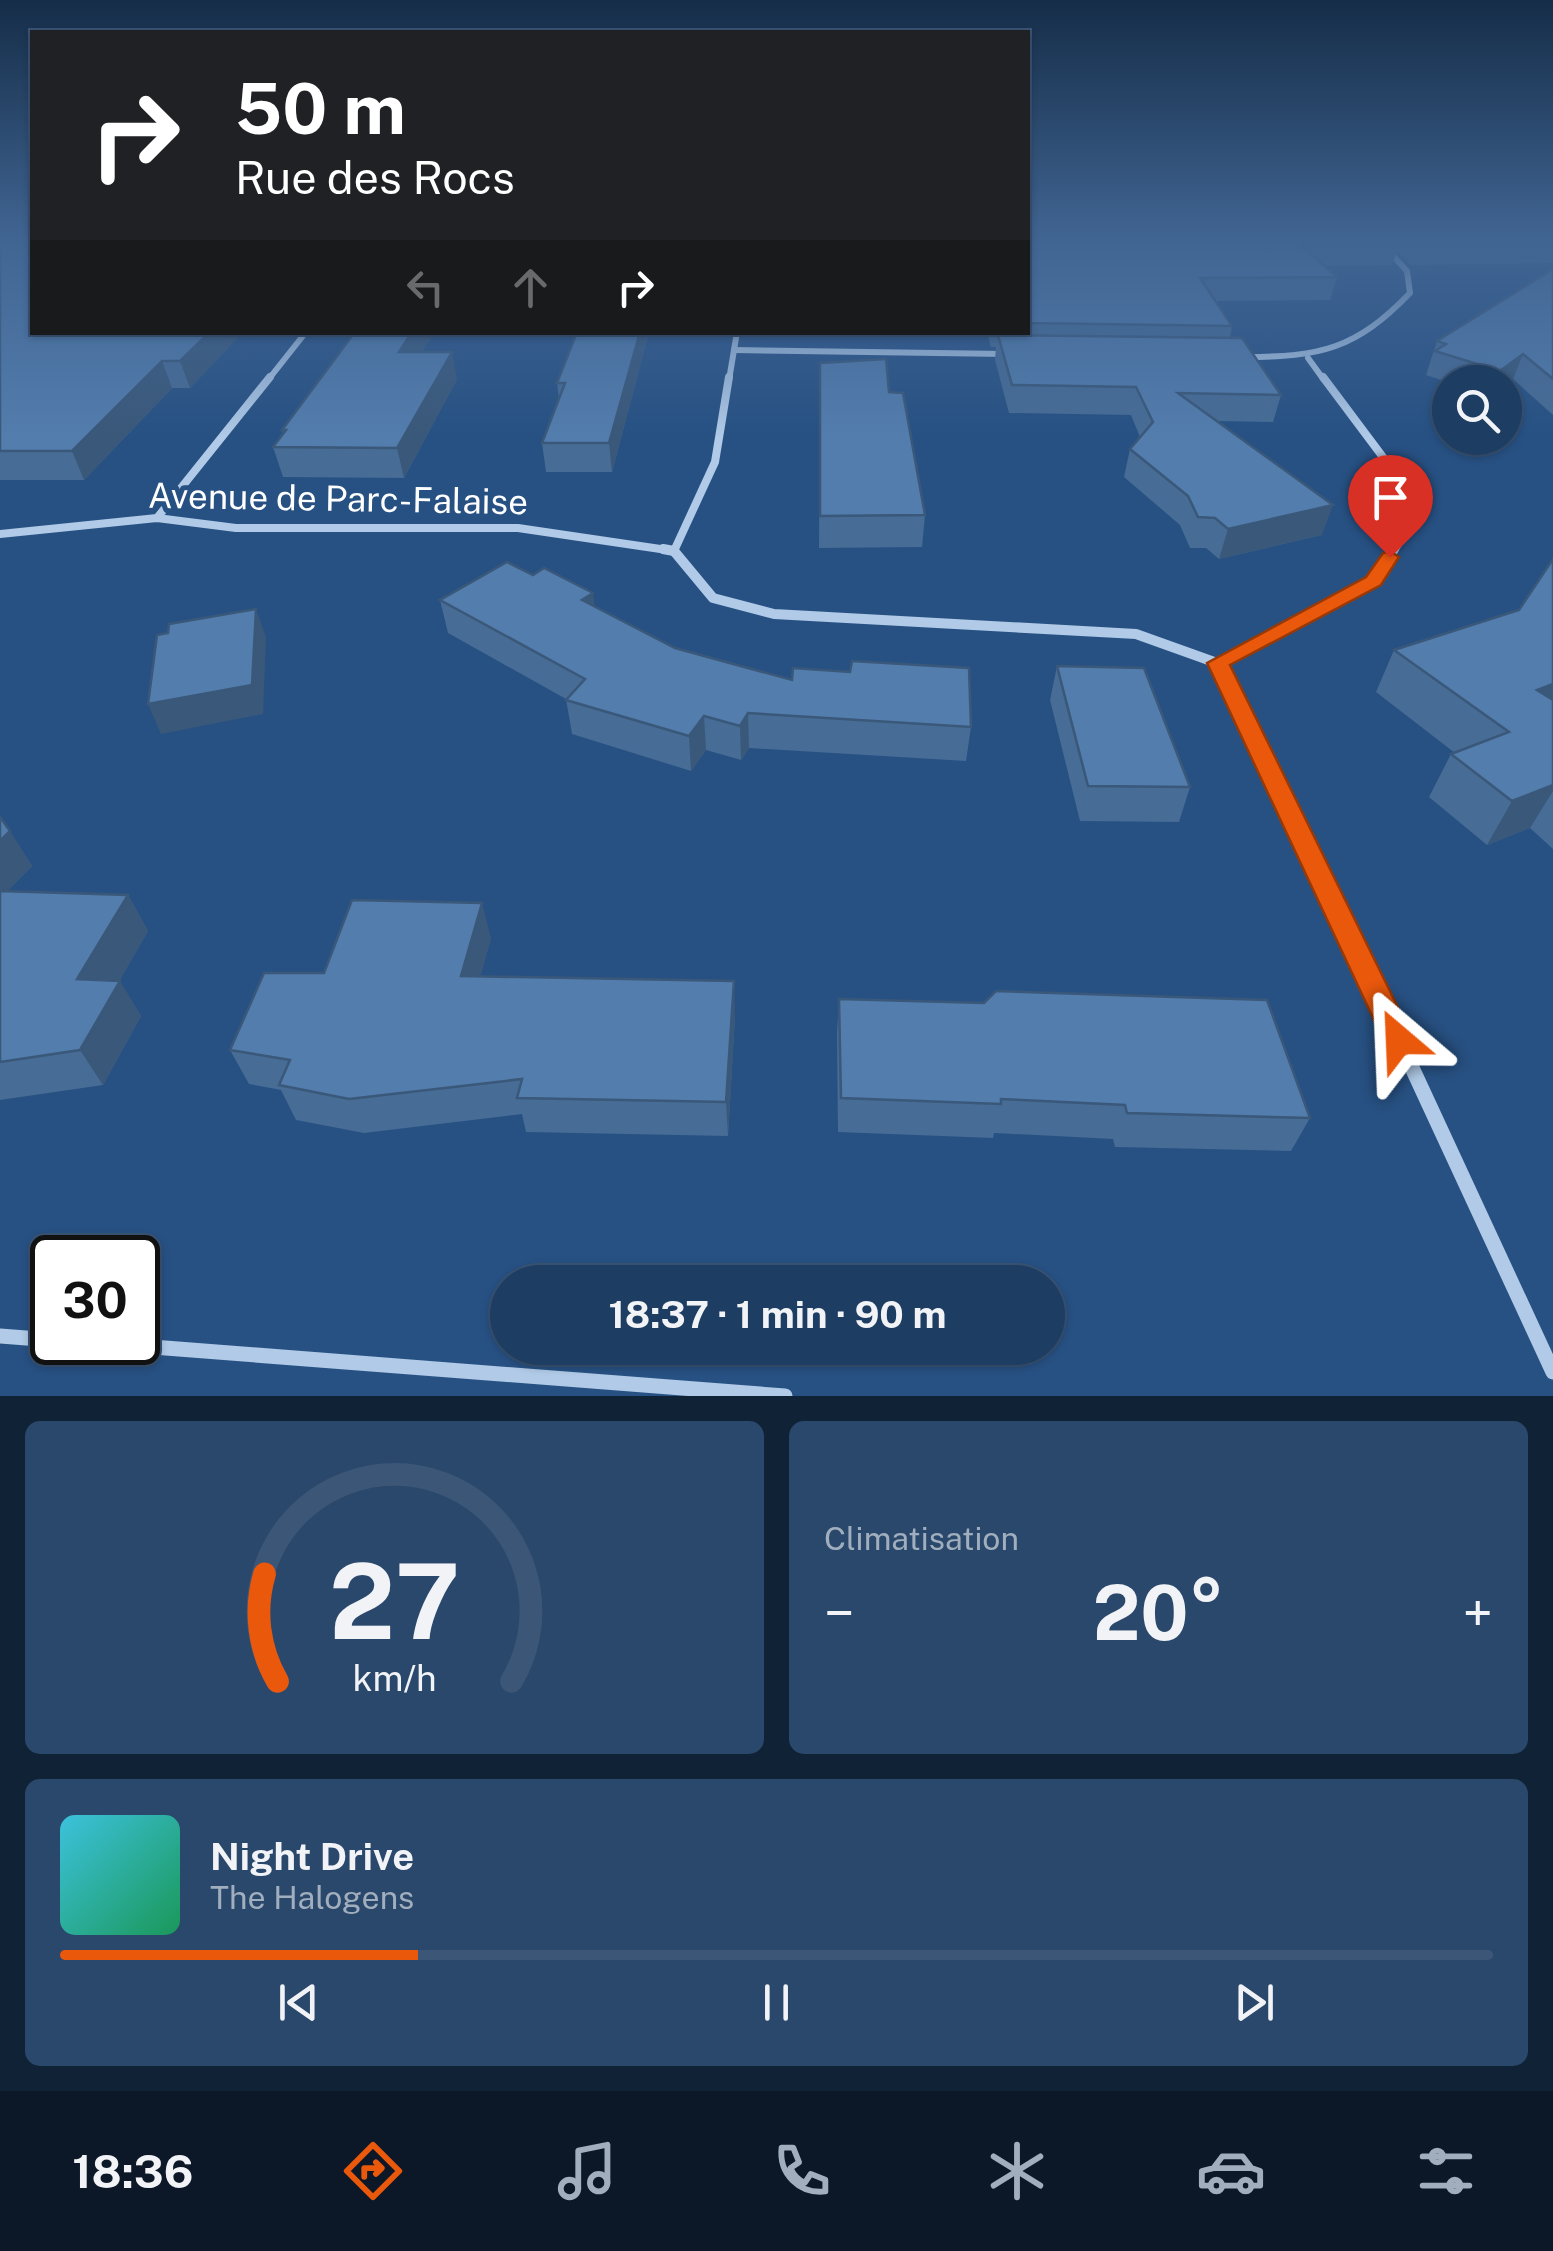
<!DOCTYPE html>
<html lang="fr">
<head>
<meta charset="utf-8">
<style>
	:root { --surface:#1d3d62; --page:#2a486b; --text:#f1f3f6; --muted:#a0aebe; --line:#3b5677; --accent:#ea580c }
	body { margin:0; font-family:"Public Sans",sans-serif; background:var(--page); color:var(--text); height:100vh; display:flex; flex-direction:column; font-size:38px; white-space:nowrap }
	* { box-sizing:border-box; margin:0 }
	p { font-size:32px; color:var(--muted) }
	.icon { flex:none; width:55px; height:55px; fill:none; stroke:currentColor; stroke-width:2; stroke-linecap:round; stroke-linejoin:round }
	.map { position:relative; height:1396px; overflow:hidden }
	.details { display:flex; flex-direction:column; gap:25px; padding:25px; background:#102236; flex:1 }
	.details>* { flex:none }
	.guide { position:absolute; left:30px; top:30px; width:1000px; height:305px; border-radius:0px; box-shadow:0 2px 8px #0004,0 0 0 2px var(--line); background:#202124; color:#fff; overflow:hidden }
	.tools { position:absolute; left:1432px; top:365px; display:grid; gap:20px }
	.tools a { display:grid; place-items:center; width:90px; height:90px; border-radius:50%; background:var(--surface); box-shadow:0 2px 8px #0004,0 0 0 2px var(--line); font-size:50px }
	.speed { position:absolute; left:30px; top:1235px; display:flex; gap:20px; font-size:50px; font-weight:700; text-align:center }
	.speed>* { display:grid; place-content:center; width:130px; height:130px; border-radius:50%; background:var(--surface); box-shadow:0 2px 8px #0004,0 0 0 2px var(--line); line-height:1 }
	.speed .limit { border:5px solid #111; border-radius:15px; background:#fff; color:#111 }
	.pin { position:absolute; display:grid; place-items:center; width:85px; height:85px; color:#fff; margin:-102px -42px; border-radius:50% 50% 50% 0; rotate:-45deg; box-shadow:0 0 10px #0007 }
	.pin .icon { rotate:45deg }
	.me { position:absolute; width:110px; margin:-55px; rotate:334deg; stroke-linejoin:round; filter:drop-shadow(0 0 8px #0008) }
	.turn { display:flex; align-items:center; gap:35px; height:210px; padding:0 40px; font-size:45px }
	.turn .icon { width:130px; height:130px; stroke-width:2.5 }
	.turn b { display:block; font-size:70px; line-height:85px }
	.lanes { display:flex; align-items:center; height:95px; padding:0 40px; background:#0003; justify-content:center; gap:50px; direction:ltr }
	.lanes .off { opacity:.35 }
	.big { font-size:75px; font-weight:700; line-height:1.1 }
	.details .tile { flex:1; display:flex; flex-direction:column; justify-content:center; gap:15px; min-width:0; padding:0 35px; border-radius:15px; background:var(--page) }
	.details .dial { align-items:center; gap:0 }
	.dial svg { height:260px; overflow:visible; fill:none; stroke:var(--line); stroke-width:7; stroke-linecap:round; text-anchor:middle }
	.dial text { fill:var(--text); stroke:none }
	.song { display:flex; align-items:center; gap:30px }
	.cover { width:120px; height:120px; border-radius:15px; background:linear-gradient(135deg,hsl(190 70% 55%),hsl(150 70% 35%)) }
	.played { height:10px; border-radius:5px; background:linear-gradient(90deg,var(--accent) 25%,var(--line) 25%) }
	.keys { display:flex; justify-content:space-around; direction:ltr }
	.heat { display:flex; justify-content:space-between; align-items:center; font-size:55px; direction:ltr }
	.details .tiles { flex:1; display:grid; gap:25px; grid-template-columns:1fr 1fr }
	.tile:last-child { grid-column:span 2 }
	.trip { position:absolute; left:490px; top:1265px; width:575px; height:100px; border-radius:50px; background:var(--surface); box-shadow:0 2px 8px #0004,0 0 0 2px var(--line); font-weight:700; line-height:100px; text-align:center }
	.menu { display:flex; height:160px; justify-content:space-around; align-items:center; background:#0c1827; color:var(--muted) }
	.menu .icon { width:70px; height:70px }
	.menu .on { color:var(--accent) }
	.menu b { font-size:45px; color:var(--text) }
	.map>svg:first-child { display:block }
	.lines { fill:none; stroke-linecap:round; stroke-linejoin:round }
	.street-far4 { stroke:#b0cae7; stroke-width:6 }
	.street-far3 { stroke:#b0cae7; stroke-width:8 }
	.street-far2 { stroke:#b0cae7; stroke-width:10 }
	.street-far1 { stroke:#b0cae7; stroke-width:12 }
	.street { stroke:#b0cae7; stroke-width:15 }
	.wall { fill:#476c95 }
	.shaded-wall { fill:#3a5879 }
	.building { fill:#537dad; stroke:#3a5879; stroke-width:2.5 }
	.route { fill:#ea580c; stroke:#983908; stroke-width:2.5 }
	.labels { text-anchor:middle; stroke-width:10; stroke-linejoin:round; paint-order:stroke }
	.street-label { font-size:35px; fill:#fff; stroke:#275183 }
</style>
</head>
<body>
<div class="map">
<svg width="1553" height="1396" viewBox="0 0 1553 1396">
	<rect width="100%" height="100%" fill="#275183"/>
	<g class="lines">
		<g class="street-far4">
			<polyline points="734,350 1007,354"/>
			<path d="M1244,357C1321,357 1356,349 1410,293L1407,271L1381,243"/>
			<polyline points="1308,358 1324,380"/>
			<polyline points="268,380 306,332"/>
			<polyline points="729,380 737,332"/>
		</g>
		<g class="street-far3">
			<polyline points="1323,377 1421,508 1393,552"/>
			<polyline points="157,518 270,377"/>
			<polyline points="0,534 157,518 236,528 518,528 674,551"/>
			<polyline points="674,551 715,462 729,377"/>
		</g>
		<g class="street-far2">
			<polyline points="663,549 674,551"/>
			<polyline points="674,551 713,598 774,614 1136,634 1217,663"/>
			<polyline points="1217,663 1269,770"/>
			<polyline points="1217,663 1374,581 1394,549"/>
		</g>
		<polyline class="street-far1" points="1267,768 1402,1047"/>
		<g class="street">
			<polyline points="1401,1044 1553,1372"/>
			<polyline points="0,1336 52,1340"/>
			<polyline points="88,1342 785,1396"/>
		</g>
	</g>
	<g class="wall">
		<polygon points="0,243 243,332 190,388 172,388 84,480 0,480"/>
		<polygon points="1028,243 1553,243 1553,263 1411,265 1397,251 1392,265 1325,266 1337,277 1330,300 1215,301 1232,326 1230,338 1281,395 1273,422 1217,421 1322,535 1219,559 1206,548 1190,548 1180,525 1124,477 1130,449 1140,437 1131,415 1009,413 995,360 996,347 991,347 987,332 1028,332"/>
		<polygon points="1553,269 1553,415 1513,379 1505,385 1505,382 1450,383 1426,375 1437,341"/>
		<polygon points="577,332 649,332 612,472 546,472 542,443 559,400 557,383"/>
		<polygon points="422,352 457,379 404,478 283,477 273,447 283,434 282,430"/>
		<polygon points="820,363 889,392 925,515 922,547 819,548"/>
		<polygon points="1553,559 1553,849 1530,828 1487,845 1429,797 1451,754 1455,753 1376,692 1394,650 1519,610"/>
		<polygon points="440,600 594,606 675,648 792,680 971,727 966,761 749,748 741,760 706,750 691,771 572,734 566,699 448,633"/>
		<polygon points="1057,666 1190,787 1179,822 1080,821 1050,700"/>
		<polygon points="0,817 32,866 7,891 128,895 148,931 119,981 141,1016 103,1085 0,1100"/>
		<polygon points="491,938 480,976 735,1016 728,1136 526,1132 522,1114 364,1133 296,1120 281,1090 249,1084 230,1050 324,973"/>
		<polygon points="839,999 1310,1118 1291,1151 1115,1147 1113,1139 994,1133 993,1138 838,1132 837,1034"/>
	</g>
	<g class="shaded-wall">
		<polygon points="210,332 243,332 190,388 180,361"/>
		<polygon points="412,332 435,332 405,379 399,352"/>
		<polygon points="640,332 649,332 612,472 609,443"/>
		<polygon points="452,352 457,379 404,478 397,448"/>
		<polygon points="1523,354 1513,379 1505,385 1505,382 1496,382 1500,371"/>
		<polygon points="162,361 172,388 84,480 72,451"/>
		<polygon points="1333,505 1322,535 1219,559 1228,529"/>
		<polygon points="593,593 597,626 582,600"/>
		<polygon points="256,609 266,637 263,714 161,734 148,704"/>
		<polygon points="1553,684 1553,719 1537,690"/>
		<polygon points="748,713 749,748 741,760 740,726"/>
		<polygon points="704,716 706,750 691,771 689,736"/>
		<polygon points="1553,785 1553,791 1530,828 1487,845 1512,801"/>
		<polygon points="10,831 32,866 0,899 0,841"/>
		<polygon points="128,895 148,931 100,1014 77,979"/>
		<polygon points="482,903 491,938 471,1011 461,976"/>
		<polygon points="120,981 141,1016 103,1085 80,1050"/>
		<polygon points="734,981 735,1016 728,1136 726,1102"/>
	</g>
	<g class="building">
		<polygon points="0,243 32,243 32,332 210,332 180,361 162,361 72,451 0,451"/>
		<polygon points="1028,243 1399,243 1400,244 1301,245 1337,277 1200,278 1232,326 1028,323"/>
		<polygon points="1553,269 1553,379 1523,354 1500,371 1435,351 1446,344 1437,341"/>
		<polygon points="355,332 412,332 399,352 452,352 397,448 273,447 286,430 282,430"/>
		<polygon points="577,332 640,332 609,443 542,443 565,383 557,383"/>
		<polygon points="998,335 1242,338 1281,395 1178,393 1333,505 1228,529 1215,518 1198,517 1188,496 1130,449 1153,422 1136,387 1012,385"/>
		<polygon points="886,359 889,392 903,393 925,515 820,516 820,363"/>
		<polygon points="1553,559 1553,684 1537,690 1553,700 1553,785 1512,801 1451,754 1509,732 1394,650 1519,610"/>
		<polygon points="507,562 533,575 544,568 593,593 582,600 675,648 792,680 793,668 850,672 852,661 969,668 971,727 748,713 740,726 704,716 689,736 566,700 585,679 440,600"/>
		<polygon points="256,609 252,685 148,704 157,635 168,633 169,624"/>
		<polygon points="1057,666 1144,668 1190,787 1088,786"/>
		<polygon points="0,817 10,831 0,841"/>
		<polygon points="0,891 128,895 77,979 120,981 80,1050 0,1062"/>
		<polygon points="352,900 482,903 461,976 734,981 726,1102 517,1098 522,1079 349,1099 279,1085 290,1060 230,1050 264,973 324,973"/>
		<polygon points="996,991 1267,1000 1310,1118 1127,1113 1125,1105 1001,1099 1001,1104 841,1098 839,999 984,1003"/>
	</g>
	<linearGradient id="sky" x2="0" y2="1"><stop stop-color="#152d48"/><stop offset="0.55" stop-color="#416593"/><stop offset="1" stop-color="#416593" stop-opacity="0"/></linearGradient>
	<rect width="1553" height="438" fill="url(#sky)"/>
	<polygon class="route" points="1390,551 1399,557 1381,585 1230,665 1414,1040 1410,1050 1399,1053 1388,1050 1207,663 1366,577 1383,553"/>
	<g class="labels">
		<g class="street-label">
			<text transform="translate(338 499) rotate(1)" y="12">Avenue de Parc-Falaise</text>
		</g>
	</g>
</svg>
<div class="tools">
<a><svg class="icon" aria-label="search" viewBox="0 0 24 24"><circle cx="10" cy="10" r="6"/><path d="M15 15l6 6"/></svg></a>
</div>
<div class="speed"><div class="limit">30</div></div>
<div class="pin" style="left:1390px;top:557px;background:#d93025"><svg class="icon" aria-label="arrive" viewBox="0 0 24 24"><path d="M6 21V4h12l-3 4 3 4H6"/></svg></div>
<svg class="me" style="left:1399px;top:1040px" viewBox="-20 -20 40 40"><path d="M0-17L14 15 0 8-14 15z" fill="#ea580c" stroke="#fff" stroke-width="4"/></svg>
<div class="trip">18:37 · 1 min · 90 m</div>
<div class="guide">
<div class="turn"><svg class="icon" aria-label="right" viewBox="0 0 24 24"><path d="M7 20v-9h11M14 6l5 5-5 5"/></svg><div><b>50 m</b>Rue des Rocs</div></div>
<div class="lanes"><svg class="icon off" aria-label="left" viewBox="0 0 24 24"><path d="M17 20v-9H6M10 6l-5 5 5 5"/></svg><svg class="icon off" aria-label="ahead" viewBox="0 0 24 24"><path d="M12 20V5M6 11l6-6 6 6"/></svg><svg class="icon" aria-label="right" viewBox="0 0 24 24"><path d="M7 20v-9h11M14 6l5 5-5 5"/></svg></div>
</div>
</div>
<section class="details">
<div class="tiles">
<div class="tile dial"><svg viewBox="0 0 100 80">
<path d="M14 69A42 42 0 1 1 86 69"/>
<path d="M14 69A42 42 0 0 1 10 36" stroke="#ea580c"/>
<text x="50" y="56" font-size="32" font-weight="700">27</text>
<text x="50" y="72" font-size="11">km/h</text>
</svg></div>
<div class="tile"><p>Climatisation</p>
<div class="heat"><a>−</a><b class="big">20°</b><a>+</a></div>
</div>
<div class="tile">
<div class="song"><i class="cover"></i><div><b>Night Drive</b><p>The Halogens</p></div></div>
<div class="played"></div>
<div class="keys"><svg class="icon" aria-label="previous" viewBox="0 0 24 24"><path d="M18 5L8 12l10 7zM5 5v14"/></svg><svg class="icon" aria-label="pause" viewBox="0 0 24 24"><path d="M8 5v14M16 5v14"/></svg><svg class="icon" aria-label="next" viewBox="0 0 24 24"><path d="M6 5l10 7-10 7zM19 5v14"/></svg></div>
</div>
</div>
</section>
<nav class="menu">
<b>18:36</b>
<svg class="icon on" aria-label="directions" viewBox="0 0 24 24"><path d="M12 3l9 9-9 9-9-9zM9 14v-3h6M13 9l2 2-2 2"/></svg>
<svg class="icon" aria-label="music" viewBox="0 0 24 24"><path d="M9 18V5l10-2v13"/><circle cx="6" cy="18" r="3"/><circle cx="16" cy="16" r="3"/></svg>
<svg class="icon" aria-label="phone" viewBox="0 0 24 24"><path d="M5 4h4l2 5-3 2q2 4 5 5l2-3 5 2v4C11 20 4 13 5 4z"/></svg>
<svg class="icon" aria-label="climate" viewBox="0 0 24 24"><path d="M12 3v18M4 7l16 10M4 17L20 7"/></svg>
<svg class="icon" aria-label="car" viewBox="0 0 24 24"><path d="M5 17H2v-5l4-1 3-4h7l3 4 3 1v5h-3M9 17h6M6 11h13"/><circle cx="7" cy="17" r="2"/><circle cx="17" cy="17" r="2"/></svg>
<svg class="icon" aria-label="filters" viewBox="0 0 24 24"><path d="M4 7h16M4 17h16"/><circle cx="9" cy="7" r="2"/><circle cx="15" cy="17" r="2"/></svg>
</nav>
</body>
</html>
